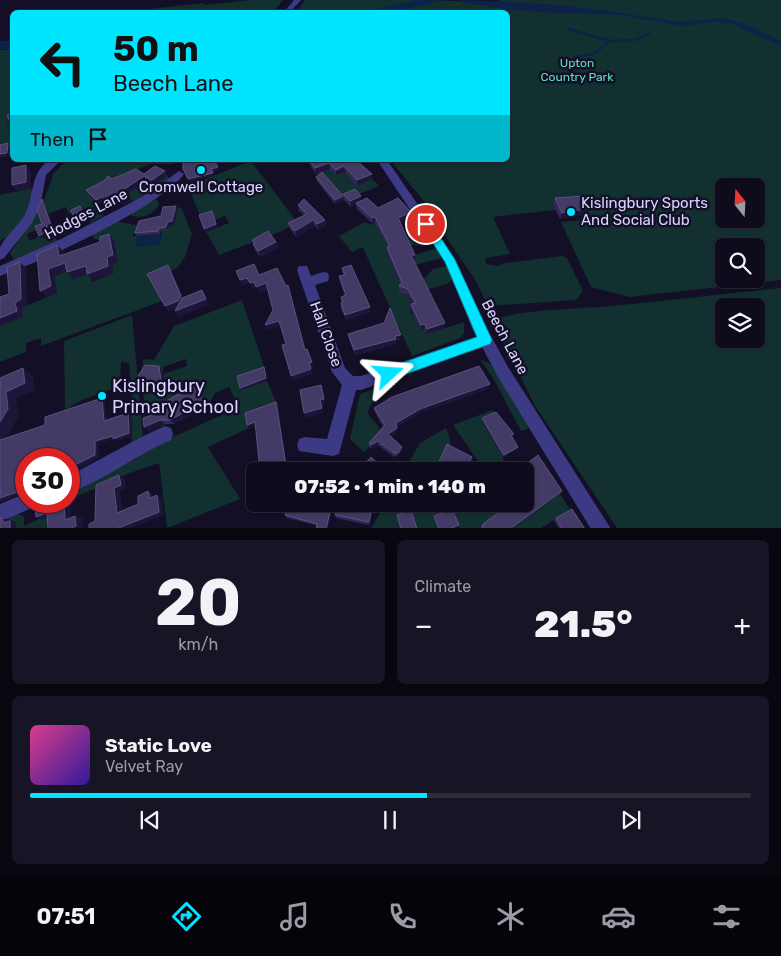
<!DOCTYPE html>
<html lang="en">
<head>
<meta charset="utf-8">
<style>
	:root { --surface:#0e0b1c; --page:#171425; --text:#f1f3f6; --muted:#9b9ba3; --line:#2e2b3b; --accent:#00e5ff }
	body { margin:0; font-family:Rubik,sans-serif; background:var(--page); color:var(--text); height:100vh; display:flex; flex-direction:column; font-size:19px; white-space:nowrap }
	* { box-sizing:border-box; margin:0 }
	p { font-size:16px; color:var(--muted) }
	.icon { flex:none; width:28px; height:28px; fill:none; stroke:currentColor; stroke-width:2; stroke-linecap:round; stroke-linejoin:round }
	.map { position:relative; height:528px; overflow:hidden }
	.panel { display:flex; flex-direction:column; gap:12px; padding:12px; background:#08060f; flex:1 }
	.panel>* { flex:none }
	.banner { position:absolute; left:10px; top:10px; width:500px; height:152px; border-radius:8px; box-shadow:0 1px 4px #0004,0 0 0 1px var(--line); background:#00e5ff; color:#111; overflow:hidden }
	.needle { width:32px; rotate:342deg }
	.controls { position:absolute; left:715px; top:178px; display:grid; gap:10px }
	.controls a { display:grid; place-items:center; width:50px; height:50px; border-radius:8px; background:var(--surface); box-shadow:0 1px 4px #0004,0 0 0 1px var(--line); font-size:25px }
	.speed { position:absolute; left:15px; top:448px; display:flex; gap:10px; font-size:25px; font-weight:700; text-align:center }
	.speed>* { display:grid; place-content:center; width:65px; height:65px; border-radius:50%; background:var(--surface); box-shadow:0 1px 4px #0004,0 0 0 1px var(--line); line-height:1 }
	.speed .limit { border:8px solid #d22; background:#fff; color:#111 }
	.pin { position:absolute; display:grid; place-items:center; width:42px; height:42px; color:#fff; margin:-21px; border:2px solid #fff; border-radius:50%; box-shadow:0 1px 5px #0007 }
	.me { position:absolute; width:55px; margin:-28px; rotate:71deg; stroke-linejoin:round; filter:drop-shadow(0 0 4px #0008) }
	.turn { display:flex; align-items:center; gap:18px; height:105px; padding:0 20px; font-size:22px }
	.turn .icon { width:65px; height:65px; stroke-width:2.5 }
	.turn b { display:block; font-size:35px; line-height:42px }
	.then { display:flex; align-items:center; height:48px; padding:0 20px; background:#0003; gap:10px; font-size:19px }
	.big { font-size:38px; font-weight:800; line-height:1.1 }
	.panel .card { flex:1; display:flex; flex-direction:column; justify-content:center; gap:8px; min-width:0; padding:0 18px; border-radius:8px; background:var(--page) }
	.panel .dial { align-items:center; gap:0 }
	.dial b { font-size:65px; line-height:1 }
	.song { display:flex; align-items:center; gap:15px }
	.cover { width:60px; height:60px; border-radius:8px; background:linear-gradient(135deg,hsl(330 70% 55%),hsl(250 70% 35%)) }
	.played { height:5px; border-radius:2px; background:linear-gradient(90deg,var(--accent) 55%,var(--line) 55%) }
	.keys { display:flex; justify-content:space-around; direction:ltr }
	.heat { display:flex; justify-content:space-between; align-items:center; font-size:28px; direction:ltr }
	.panel .tiles { flex:1; display:grid; gap:12px; grid-template-columns:1fr 1fr }
	.card:last-child { grid-column:span 2 }
	.trip { position:absolute; left:246px; top:462px; width:288px; height:50px; border-radius:8px; background:var(--surface); box-shadow:0 1px 4px #0004,0 0 0 1px var(--line); font-weight:800; line-height:50px; text-align:center }
	.tabs { display:flex; height:80px; justify-content:space-around; align-items:center; background:#06040b; color:var(--muted) }
	.tabs .icon { width:35px; height:35px }
	.tabs .current { color:var(--accent) }
	.tabs b { font-size:22px; color:var(--text) }
	.map>svg:first-child { display:block }
	.green { fill:#12302f; fill-rule:evenodd }
	.water { fill:#0c2248 }
	.lines { fill:none; stroke-linecap:round; stroke-linejoin:round }
	.stream { stroke:#0c2248; stroke-width:2.5 }
	.river { fill:#0c2248; fill-rule:evenodd }
	.minor { fill:#3d3a85; fill-rule:evenodd }
	.tertiary { fill:#3d3a85; fill-rule:evenodd }
	.wall { fill:#312854 }
	.shaded-wall { fill:#1d163a }
	.building { fill:#433a66; stroke:#5a527e }
	.route { fill:#00e5ff; stroke:#0095a6 }
	.poi-dot { fill:#00e5ff; stroke:#130f26; stroke-width:2 }
	.labels { text-anchor:middle; stroke-width:5; stroke-linejoin:round; paint-order:stroke }
	.far-park-label { font-size:12px; fill:#5fe0c0; stroke:#130f26 }
	.poi-label { font-size:15px; fill:#d9d4ff; stroke:#130f26 }
	.street-label { font-size:15px; fill:#d9d4ff; stroke:#130f26 }
	.near-poi-label { font-size:18px; fill:#d9d4ff; stroke:#130f26; text-anchor:start }
</style>
</head>
<body>
<div class="map">
<svg width="781" height="529" viewBox="0 0 781 529">
	<rect width="100%" height="100%" fill="#130f26"/>
	<g class="green">
		<polygon points="251,0 283,0 273,12 122,12 203,3 204,5"/>
		<polygon points="305,0 427,0 374,12 296,12"/>
		<path d="M431,0L498,3L500,0H781V280L629,297L591,287L561,222L583,220L588,213L553,204L555,210L493,217L510,254L485,258L486,264L498,266L505,263L562,256L567,258L583,291L576,300L488,306L476,281L442,231L436,216L390,160H508V12H381ZM724,186H756V219H724ZM724,246H756V279H724Z"/>
		<polygon points="12,49 12,119 6,122 12,122 12,147 11,146 0,155 0,50"/>
		<polygon points="67,160 175,160 174,164 151,164 128,173 147,181 167,175 169,178 160,188 133,202 115,185 89,195 99,204 94,207 103,216 90,223 91,216 87,208 69,214 66,207 41,217 46,226 27,234 29,241 41,236 42,239 55,231 57,242 14,260 10,253 41,208 54,173"/>
		<polygon points="306,160 333,160 336,175 345,172 352,180 372,179 379,186 344,200 321,174 316,174 326,170 310,165"/>
		<polygon points="251,161 297,222 282,231 219,255 206,232 229,223 225,216 215,220 201,218 188,186"/>
		<path d="M32,188C34,209 18,231 0,241V195Z"/>
		<path d="M156,199L159,204C155,214 142,219 132,216L131,213Z"/>
		<polygon points="181,207 192,234 185,257 177,268 151,280 165,300 41,346 41,338 26,343 26,352 0,362 0,326 21,308 57,293 54,276 71,270 90,273 92,282 113,273 112,264 118,261 102,241 95,239 91,234 115,221 140,226 138,233 133,234 133,236 138,236 136,246 162,235 160,231 174,224 177,209"/>
		<path d="M377,221L405,238C413,235 417,230 426,230L432,242L422,246L410,245L386,252L394,267L414,260L412,256L437,248L442,257L439,259L394,270L403,281L400,282L402,287L424,279L433,269L447,266L453,279L447,284L408,295L415,309L410,310L412,315L425,311L417,323L421,330L424,329L426,334L464,322V333L460,338L412,356L364,250L362,247L352,252L339,236L365,222L371,225Z"/>
		<path d="M781,288V528H617L535,406L492,320C526,309 562,310 598,307C659,302 720,294 781,288ZM724,306H756V339H724Z"/>
		<polygon points="242,300 265,369 239,378 241,390 267,381 278,406 247,417 249,428 208,447 240,499 167,528 159,463 130,473 71,499 70,494 85,482 132,461 166,440 222,415 233,405 234,397 229,387 215,393 208,406 160,427 159,418 148,422 143,393 165,385 164,374 187,366 186,359 163,367 163,371 142,381 143,359 154,360 174,326"/>
		<polygon points="132,315 143,437 132,445 131,409 133,405 129,363 121,362 120,386 82,400 65,410 64,341"/>
		<polygon points="480,359 490,364 494,369 532,427 521,431 493,378"/>
		<path d="M377,388L380,394C357,419 373,413 382,433L364,452L350,439L359,398L361,394Z"/>
		<polygon points="493,410 495,414 482,421 503,457 503,462 493,469 490,465 480,464 453,425"/>
		<path d="M446,428C455,450 450,452 436,469L439,471H404L420,443Z"/>
		<polygon points="560,493 570,510 541,528 512,529"/>
		<polygon points="385,504 499,504 500,512 481,528 459,528 451,511 438,528 371,529"/>
		<polygon points="17,513 24,516 24,526 43,517 54,515 55,528 16,528 9,525 9,518"/>
	</g>
	<g class="water">
		<polygon points="557,8 601,10 679,22 724,18 744,24 781,41 781,46 730,23 712,22 683,26 621,15 557,12"/>
		<polygon points="162,234 160,245 136,247 138,236"/>
	</g>
	<g class="lines">
		<g class="stream">
			<polyline points="499,3 500,0"/>
			<polyline points="568,29 610,41"/>
			<polyline points="576,69 574,57 594,54 610,41 634,40 649,34"/>
		</g>
		<g class="river">
			<polygon points="416,0 437,0 435,2 394,12 375,12 377,9"/>
			<path d="M459,0C475,0 586,5 591,10C582,20 484,6 465,3Z"/>
			<rect x="0" y="41" width="12" height="8"/>
		</g>
		<g class="minor">
			<polygon points="377,160 387,160 454,257 486,327 508,367 611,529 591,529 498,377 482,347 361,390 356,390 339,454 333,456 299,451 297,445 299,439 305,437 327,439 342,385 332,372 297,270 299,266 307,266 311,276 323,272 328,273 329,277 328,281 315,285 345,368 353,376 361,376 476,337 445,262"/>
			<path d="M179,171L184,174C162,206 39,263 0,276V266L61,239L121,208L147,194Z"/>
			<path d="M165,426L171,428L173,434L171,440C136,455 105,480 69,493V475C102,460 132,440 165,426Z"/>
			<polygon points="26,493 26,501 37,501 34,507 0,522 0,504"/>
		</g>
		<g class="tertiary">
			<polygon points="294,0 301,0 290,12 284,12"/>
			<path d="M49,160H61L46,175L40,207L32,223L4,258L0,260C0,256 0,251 0,248C2,240 19,225 24,216C35,197 29,174 49,160Z"/>
		</g>
	</g>
	<g class="wall">
		<polygon points="309,160 356,160 372,174 372,179 357,186 345,172 336,175 330,169 316,174 310,165"/>
		<polygon points="165,171 167,175 154,185 147,181 127,194 132,200 123,205 118,199 108,204 105,201 99,204 89,195 86,190 112,179"/>
		<polygon points="316,177 343,196 343,194 361,201 378,208 411,218 401,223 415,255 414,261 444,329 426,334 424,329 421,330 411,310 411,304 413,304 408,295 399,292 399,286 401,284 387,253 387,247 388,247 375,223 373,224 357,209 356,205 351,207 344,200 335,204 317,181"/>
		<polygon points="555,198 591,208 588,214 560,219 553,205"/>
		<polygon points="298,205 325,220 326,226 318,230 315,226 296,237 290,229 288,223 304,215 299,211"/>
		<polygon points="177,209 174,224 169,225 167,230 160,231 160,234 137,236 135,233 161,216"/>
		<polygon points="252,240 276,242 278,248 260,257 255,250"/>
		<polygon points="342,268 370,307 370,312 346,320 341,309 341,297 345,296 340,282 339,276 343,275"/>
		<polygon points="348,334 400,340 396,341 396,344 355,355 349,339"/>
		<polygon points="196,384 200,388 208,406 174,424 164,424 149,431 166,410"/>
		<polygon points="488,389 419,413 396,427 396,433 391,436 402,447 402,451 397,456 394,457 378,445 371,449 369,447 369,443 383,427 375,412 374,408"/>
		<polygon points="482,418 514,434 511,437 518,447 517,449 503,457 482,420"/>
		<polygon points="529,462 562,491 511,529 481,529 481,526 483,524 526,492 525,491 525,475 532,470 527,465"/>
		<polygon points="437,466 465,471 439,471 436,469"/>
		<polygon points="289,504 318,504 318,505 332,510 327,529 316,529 316,525 287,518 285,515"/>
		<polygon points="367,509 372,509 372,512 369,525 336,518 335,515"/>
		<polygon points="572,509 585,529 559,529 554,520"/>
	</g>
	<g class="shaded-wall">
		<polygon points="8,143 11,146 9,156 0,158 0,154"/>
		<polygon points="329,163 330,169 316,174 315,168"/>
		<polygon points="26,165 31,172 31,188 17,191 12,185"/>
		<polygon points="344,166 345,172 336,175 336,170"/>
		<polygon points="218,167 219,170 212,172 211,169"/>
		<polygon points="165,171 167,175 154,185 152,180"/>
		<polygon points="213,173 214,176 189,182 188,179"/>
		<polygon points="372,174 372,179 357,186 357,180"/>
		<polygon points="144,176 147,181 126,195 123,190"/>
		<polygon points="115,194 118,199 108,204 105,200"/>
		<polygon points="129,196 132,200 123,205 120,200"/>
		<polygon points="343,196 344,200 335,204 335,200"/>
		<polygon points="361,196 361,202 356,203 356,205 351,207 350,201"/>
		<polygon points="102,197 105,201 99,204 96,200"/>
		<polygon points="42,199 44,202 55,231 42,239 39,236 52,228"/>
		<polygon points="80,206 82,209 85,218 76,221 74,218"/>
		<polygon points="176,206 177,209 174,224 169,225 167,230 166,227 168,222"/>
		<polygon points="591,208 588,214 560,219 562,213"/>
		<polygon points="212,211 218,227 206,232 204,229"/>
		<polygon points="411,212 411,218 398,224 398,218"/>
		<polygon points="375,217 375,223 373,224 372,218"/>
		<polygon points="313,220 315,226 296,237 295,231"/>
		<polygon points="325,220 326,226 318,230 317,224"/>
		<polygon points="109,234 114,241 118,262 112,264 114,273 93,280 88,274 73,279 67,272 86,266 107,257"/>
		<polygon points="276,242 278,248 260,257 258,251"/>
		<polygon points="57,245 63,251 65,263 59,256"/>
		<polygon points="411,255 415,255 415,260 411,261"/>
		<polygon points="20,262 26,268 27,305 22,308 23,317 0,326 0,318 15,303"/>
		<polygon points="65,263 71,270 54,276 57,293 47,297 40,291 48,269"/>
		<polygon points="168,265 171,271 185,301 182,307 169,312 165,306"/>
		<polygon points="247,278 250,283 242,286 240,280"/>
		<polygon points="254,282 256,287 252,289 250,283"/>
		<polygon points="266,283 268,289 259,293 256,287"/>
		<polygon points="202,290 209,305 178,317 175,311"/>
		<polygon points="370,307 370,312 346,320 345,315"/>
		<polygon points="279,321 281,326 267,330 265,325"/>
		<polygon points="445,323 444,329 426,334 427,329"/>
		<polygon points="425,324 424,329 421,330 421,325"/>
		<polygon points="401,335 400,340 396,341 396,344 355,355 354,350"/>
		<polygon points="312,362 313,367 310,368 309,363"/>
		<polygon points="159,366 163,371 165,385 143,393 139,388"/>
		<polygon points="264,367 267,381 241,390 240,388"/>
		<polygon points="23,368 33,376 35,390 16,399 19,415 4,442 0,440 0,422 6,392"/>
		<polygon points="311,369 313,374 293,381 291,376"/>
		<polygon points="196,384 200,388 208,406 174,424 170,420"/>
		<polygon points="490,384 488,389 419,413 396,427 396,423 420,409"/>
		<polygon points="321,385 325,403 322,404 323,413 305,418 304,413 320,400"/>
		<polygon points="102,398 105,401 107,424 104,421"/>
		<polygon points="276,402 278,406 288,470 284,471 282,471"/>
		<polygon points="128,413 131,416 132,436 117,441 114,439 99,443 99,458 76,470 71,467 95,441"/>
		<polygon points="160,420 164,424 149,431 144,427"/>
		<polygon points="255,422 258,425 249,428 247,425"/>
		<polygon points="397,428 396,433 388,438 388,434"/>
		<polygon points="378,441 378,445 371,449 371,445"/>
		<polygon points="402,447 402,451 397,456 398,453"/>
		<polygon points="518,447 517,449 503,457 504,455"/>
		<polygon points="63,451 67,453 49,459 37,459"/>
		<polygon points="119,475 125,479 126,488 120,491 123,515 117,513 114,488"/>
		<polygon points="26,489 26,493 0,502 0,498"/>
		<polygon points="148,491 153,494 155,501 150,498"/>
		<polygon points="69,494 70,494 72,522 65,520 64,501 69,501"/>
		<polygon points="157,495 162,498 164,515 129,529 116,529"/>
		<polygon points="331,508 332,510 327,529 326,529"/>
		<polygon points="372,509 372,512 369,525 369,522"/>
		<polygon points="47,513 54,515 43,520 36,517"/>
		<polygon points="75,516 82,518 83,528 69,529"/>
		<polygon points="3,518 9,520 9,525 3,523"/>
		<polygon points="10,521 16,522 16,529 10,529"/>
	</g>
	<g class="building">
		<polygon points="12,113 12,127 7,115"/>
		<polygon points="8,143 7,153 0,154 0,145"/>
		<polygon points="184,160 214,160 218,167 211,169 213,173 188,179 183,169 183,163"/>
		<polygon points="309,160 356,160 372,174 357,180 344,166 336,170 329,163 315,168"/>
		<polygon points="26,165 26,182 12,185 12,168"/>
		<polygon points="155,166 165,171 152,180 144,176 123,190 129,196 120,200 115,194 105,200 102,197 96,200 86,190 104,181 108,176 112,179 136,169 144,174"/>
		<polygon points="322,172 343,196 335,200 316,177"/>
		<polygon points="355,189 361,196 350,201 343,194"/>
		<polygon points="584,196 591,208 562,213 555,198"/>
		<polygon points="367,198 378,208 398,198 411,212 398,218 415,255 411,255 445,323 427,329 425,324 421,325 411,304 416,303 408,289 399,286 402,282 387,247 390,246 375,217 372,218 356,203"/>
		<polygon points="42,199 52,228 39,236 35,226 42,224 37,210"/>
		<polygon points="304,199 325,220 317,224 313,220 295,231 288,223 307,214 298,205"/>
		<polygon points="80,206 83,215 74,218 71,210"/>
		<polygon points="176,206 172,221 168,222 166,227 158,228 158,231 135,233 139,221 161,216 163,207"/>
		<polygon points="212,211 216,224 204,229 199,215"/>
		<polygon points="268,231 276,242 258,251 253,244 255,243 252,240"/>
		<polygon points="109,234 113,255 107,257 108,266 87,274 86,266 67,272 65,263 48,269 51,286 40,291 37,254 57,245 59,256 100,242 100,237"/>
		<polygon points="20,262 21,299 15,303 17,311 0,318 0,297 9,294 7,267"/>
		<polygon points="254,264 259,275 277,268 286,286 288,285 305,350 307,349 312,362 309,363 311,369 291,376 282,345 286,344 279,321 265,325 273,310 266,283 256,287 254,282 250,283 247,278 240,280 236,271"/>
		<polygon points="168,265 181,296 178,301 165,306 147,274"/>
		<polygon points="351,265 370,307 345,315 341,303 343,302 341,297 346,295 339,276 345,275 342,268"/>
		<polygon points="202,290 206,299 175,311 182,298"/>
		<polygon points="390,308 401,335 395,336 396,339 354,350 348,334 384,323"/>
		<polygon points="145,365 159,366 161,380 139,388 138,376"/>
		<polygon points="479,366 490,384 420,409 396,423 397,428 388,434 402,447 398,453 394,453 378,441 371,445 369,443 385,425 374,408 392,397"/>
		<polygon points="264,367 266,378 240,388 237,376"/>
		<polygon points="23,368 25,383 6,392 8,409 0,422 0,378"/>
		<polygon points="196,384 204,402 170,420 160,420 144,427 143,418 166,410 163,403"/>
		<polygon points="321,385 324,399 320,400 322,408 304,413 300,390"/>
		<polygon points="102,398 104,421 128,413 129,433 113,439 113,436 95,441 95,455 71,467 71,460 69,460 69,459 63,459 63,451 37,459 26,459 26,489 0,498 0,440 45,425 45,417"/>
		<polygon points="276,402 286,466 282,468 282,471 260,471 255,422 247,425 245,413"/>
		<polygon points="496,412 514,434 511,435 518,447 504,455 482,418"/>
		<polygon points="447,444 472,457 465,471 444,471 445,470 437,466"/>
		<polygon points="538,455 562,491 510,529 482,529 483,524 510,504 525,504 525,493 528,490 525,486 525,475 534,468 529,462"/>
		<polygon points="371,457 382,467 379,471 367,471 362,467"/>
		<polygon points="119,475 121,485 114,488 117,513 138,504 138,496 148,491 150,498 157,495 159,512 116,529 89,529 89,524 95,521 96,485"/>
		<polygon points="40,501 64,501 65,520 75,516 76,526 69,529 48,529 47,513 36,517 35,503"/>
		<polygon points="289,504 316,504 331,508 326,529 316,529 317,524 285,515"/>
		<polygon points="338,504 367,504 366,509 372,509 369,522 335,515"/>
		<polygon points="452,509 459,525 450,529 439,529 434,516"/>
		<polygon points="572,509 585,529 562,529 556,518"/>
		<polygon points="411,510 417,529 401,529 397,515"/>
		<polygon points="3,518 3,523 10,521 10,529 0,529 0,519"/>
	</g>
	<polygon class="route" points="426,220 430,221 455,260 492,340 490,344 389,380 384,378 382,374 384,369 477,337 445,262 421,224"/>
	<g class="poi-dot">
		<circle cx="201" cy="170" r="5"/>
		<circle cx="571" cy="212" r="5"/>
		<circle cx="102" cy="396" r="5"/>
	</g>
	<g class="labels">
		<g class="far-park-label">
			<text x="577" y="67">Upton<tspan x="577" dy="14">Country Park</tspan></text>
		</g>
		<g class="poi-label">
			<text x="201" y="192">Cromwell Cottage</text>
			<text x="581" y="208" text-anchor="start">Kislingbury Sports<tspan x="581" dy="17">And Social Club</tspan></text>
		</g>
		<g class="street-label">
			<text transform="translate(86 214) rotate(-28)" y="5">Hodges Lane</text>
			<text transform="translate(326 334) rotate(70)" y="5">Hall Close</text>
			<text transform="translate(505 337) rotate(62)" y="5">Beech Lane</text>
		</g>
		<g class="near-poi-label">
			<text x="112" y="392">Kislingbury<tspan x="112" dy="21">Primary School</tspan></text>
		</g>
	</g>
</svg>
<div class="controls">
<a><svg class="needle" viewBox="-14 -14 28 28"><path d="M0-13l5 13h-10z" fill="#e53935"/><path d="M0 13l5-13h-10z" fill="#9b9ba3"/></svg></a>
<a><svg class="icon" aria-label="search" viewBox="0 0 24 24"><circle cx="10" cy="10" r="6"/><path d="M15 15l6 6"/></svg></a>
<a><svg class="icon" aria-label="layers" viewBox="0 0 24 24"><path d="M12 4l9 5-9 5-9-5zM3 14l9 5 9-5"/></svg></a>
</div>
<div class="speed"><div class="limit">30</div></div>
<div class="pin" style="left:426px;top:224px;background:#d93025"><svg class="icon" aria-label="arrive" viewBox="0 0 24 24"><path d="M6 21V4h12l-3 4 3 4H6"/></svg></div>
<svg class="me" style="left:389px;top:374px" viewBox="-20 -20 40 40"><path d="M0-17L14 15 0 8-14 15z" fill="#00e5ff" stroke="#fff" stroke-width="4"/></svg>
<div class="trip">07:52 · 1 min · 140 m</div>
<div class="banner">
<div class="turn"><svg class="icon" aria-label="left" viewBox="0 0 24 24"><path d="M17 20v-9H6M10 6l-5 5 5 5"/></svg><div><b>50 m</b>Beech Lane</div></div>
<div class="then">Then<svg class="icon" aria-label="arrive" viewBox="0 0 24 24"><path d="M6 21V4h12l-3 4 3 4H6"/></svg></div>
</div>
</div>
<section class="panel">
<div class="tiles">
<div class="card dial"><b>20</b><p>km/h</p></div>
<div class="card"><p>Climate</p>
<div class="heat"><a>−</a><b class="big">21.5°</b><a>+</a></div>
</div>
<div class="card">
<div class="song"><i class="cover"></i><div><b>Static Love</b><p>Velvet Ray</p></div></div>
<div class="played"></div>
<div class="keys"><svg class="icon" aria-label="previous" viewBox="0 0 24 24"><path d="M18 5L8 12l10 7zM5 5v14"/></svg><svg class="icon" aria-label="pause" viewBox="0 0 24 24"><path d="M8 5v14M16 5v14"/></svg><svg class="icon" aria-label="next" viewBox="0 0 24 24"><path d="M6 5l10 7-10 7zM19 5v14"/></svg></div>
</div>
</div>
</section>
<nav class="tabs">
<b>07:51</b>
<svg class="icon current" aria-label="directions" viewBox="0 0 24 24"><path d="M12 3l9 9-9 9-9-9zM9 14v-3h6M13 9l2 2-2 2"/></svg>
<svg class="icon" aria-label="music" viewBox="0 0 24 24"><path d="M9 18V5l10-2v13"/><circle cx="6" cy="18" r="3"/><circle cx="16" cy="16" r="3"/></svg>
<svg class="icon" aria-label="phone" viewBox="0 0 24 24"><path d="M5 4h4l2 5-3 2q2 4 5 5l2-3 5 2v4C11 20 4 13 5 4z"/></svg>
<svg class="icon" aria-label="climate" viewBox="0 0 24 24"><path d="M12 3v18M4 7l16 10M4 17L20 7"/></svg>
<svg class="icon" aria-label="car" viewBox="0 0 24 24"><path d="M5 17H2v-5l4-1 3-4h7l3 4 3 1v5h-3M9 17h6M6 11h13"/><circle cx="7" cy="17" r="2"/><circle cx="17" cy="17" r="2"/></svg>
<svg class="icon" aria-label="filters" viewBox="0 0 24 24"><path d="M4 7h16M4 17h16"/><circle cx="9" cy="7" r="2"/><circle cx="15" cy="17" r="2"/></svg>
</nav>
</body>
</html>
